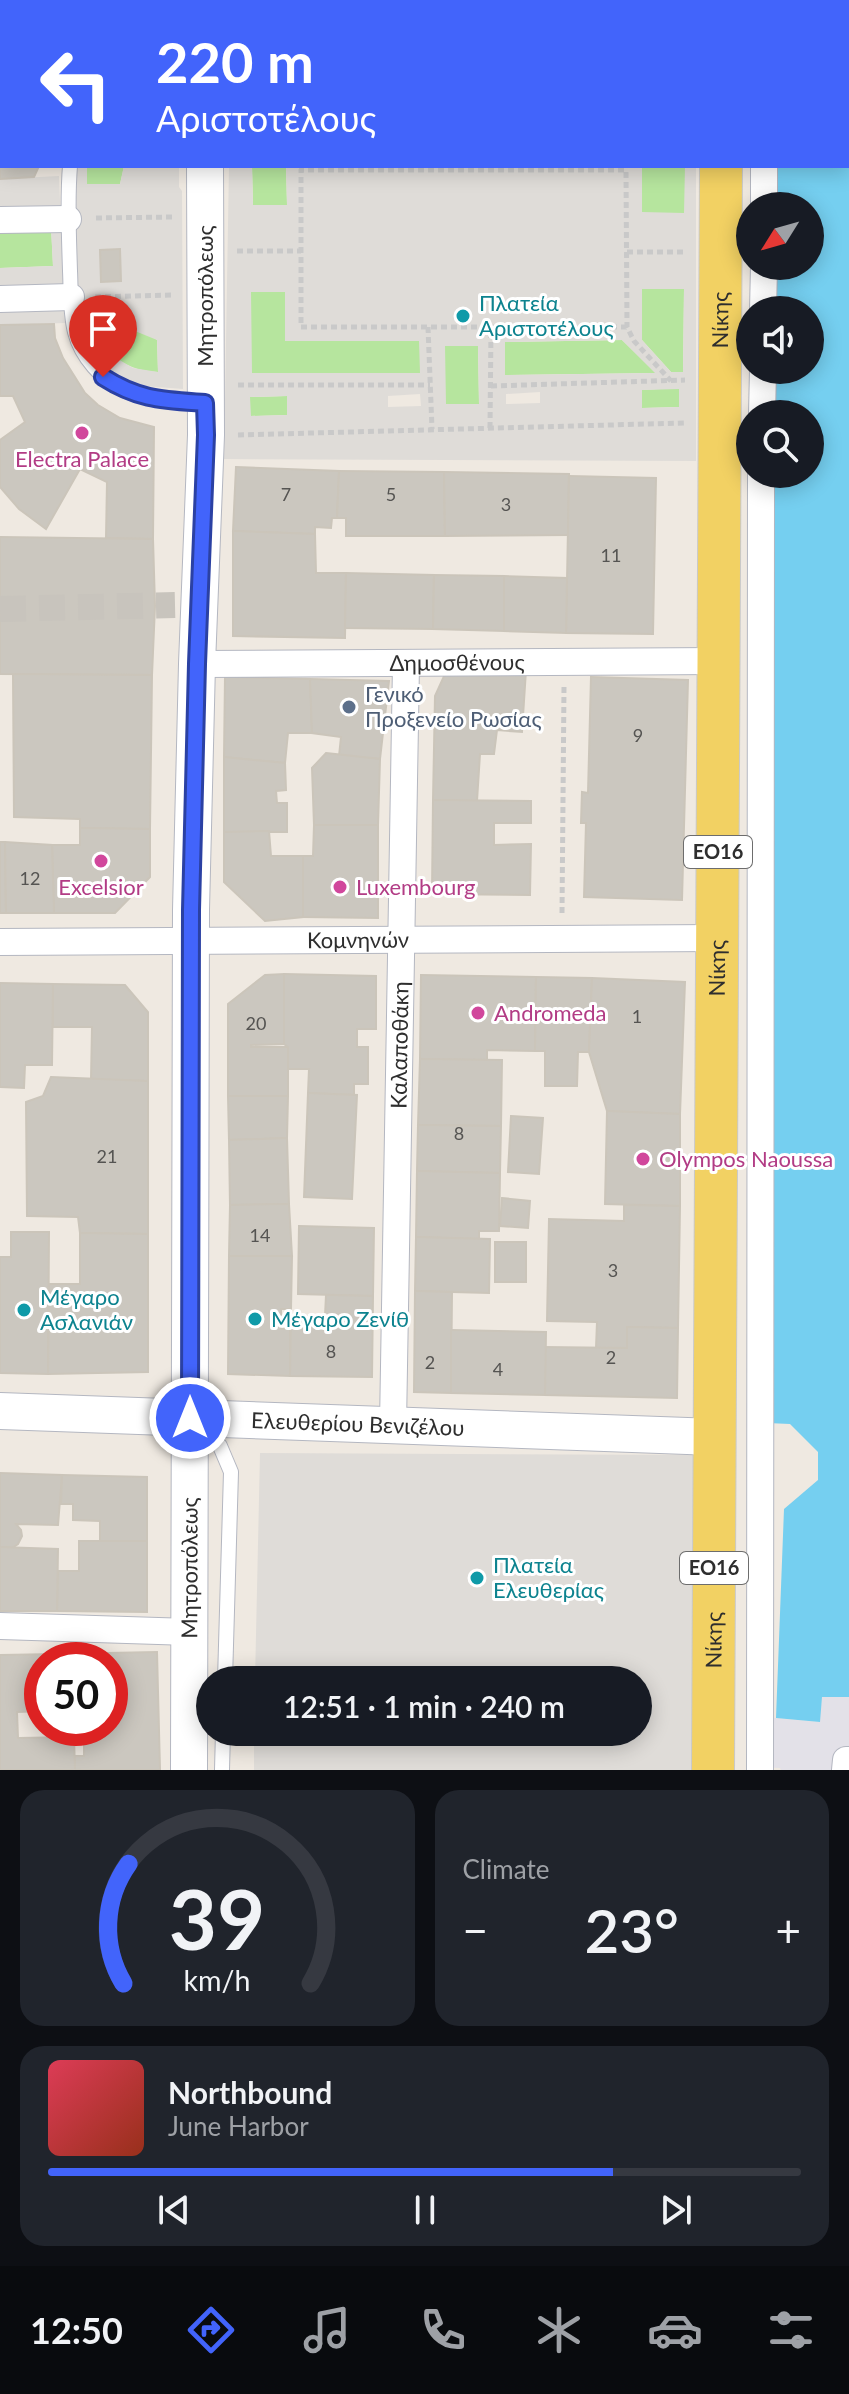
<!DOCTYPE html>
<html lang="en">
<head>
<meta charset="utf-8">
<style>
	:root { --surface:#171b24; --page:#20242c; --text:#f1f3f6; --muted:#9ea1a6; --line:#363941; --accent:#4264fb }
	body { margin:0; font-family:Lato,sans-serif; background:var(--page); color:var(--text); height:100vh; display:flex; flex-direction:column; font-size:30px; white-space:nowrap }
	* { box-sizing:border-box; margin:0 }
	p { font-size:26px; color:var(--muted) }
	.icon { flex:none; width:44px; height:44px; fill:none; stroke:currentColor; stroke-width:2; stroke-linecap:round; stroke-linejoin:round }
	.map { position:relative; height:1770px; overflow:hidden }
	.side { display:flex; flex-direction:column; gap:20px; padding:20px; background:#0d0f14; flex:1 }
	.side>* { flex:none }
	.hud { position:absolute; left:0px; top:0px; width:850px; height:168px; box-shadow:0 4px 20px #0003; background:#4264fb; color:#fff; overflow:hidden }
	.needle { width:52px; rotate:233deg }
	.controls { position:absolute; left:736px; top:192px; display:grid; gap:16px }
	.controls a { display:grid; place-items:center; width:88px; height:88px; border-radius:50%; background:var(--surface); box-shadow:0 4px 20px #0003; font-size:40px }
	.speed { position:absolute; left:24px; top:1642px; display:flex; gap:16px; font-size:40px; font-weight:700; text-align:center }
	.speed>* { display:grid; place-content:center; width:104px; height:104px; border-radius:50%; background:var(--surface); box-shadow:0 4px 20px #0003; line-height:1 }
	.speed .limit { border:12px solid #d22; background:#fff; color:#111 }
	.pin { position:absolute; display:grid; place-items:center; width:68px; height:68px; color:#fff; margin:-82px -34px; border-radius:50% 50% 50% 0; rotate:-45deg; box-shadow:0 0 8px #0007 }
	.pin .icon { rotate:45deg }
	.me { position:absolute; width:88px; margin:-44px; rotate:0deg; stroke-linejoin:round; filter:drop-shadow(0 0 6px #0008) }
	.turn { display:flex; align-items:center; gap:28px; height:168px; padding:0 24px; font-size:36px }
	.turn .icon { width:104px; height:104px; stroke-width:2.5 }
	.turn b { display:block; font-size:56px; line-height:68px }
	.big { font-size:60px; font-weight:600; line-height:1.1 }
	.side .tile { flex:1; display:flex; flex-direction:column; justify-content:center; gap:12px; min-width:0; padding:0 28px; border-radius:24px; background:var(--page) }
	.side .dial { align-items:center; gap:0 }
	.dial svg { height:208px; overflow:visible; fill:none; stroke:var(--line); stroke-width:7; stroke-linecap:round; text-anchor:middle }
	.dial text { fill:var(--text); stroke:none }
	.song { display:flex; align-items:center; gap:24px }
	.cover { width:96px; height:96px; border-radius:12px; background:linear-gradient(135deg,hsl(350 70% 55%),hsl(10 70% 35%)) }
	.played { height:8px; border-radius:4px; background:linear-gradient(90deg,var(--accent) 75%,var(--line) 75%) }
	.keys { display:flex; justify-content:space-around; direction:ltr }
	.heat { display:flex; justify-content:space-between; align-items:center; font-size:44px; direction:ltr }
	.side .tiles { flex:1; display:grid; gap:20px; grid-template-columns:1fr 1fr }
	.tile:last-child { grid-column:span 2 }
	.trip { position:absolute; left:196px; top:1666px; width:456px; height:80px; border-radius:40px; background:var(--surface); box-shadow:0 4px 20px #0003; font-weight:600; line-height:80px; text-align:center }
	.tab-bar { display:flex; height:128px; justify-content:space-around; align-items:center; background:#090b0e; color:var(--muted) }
	.tab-bar .icon { width:56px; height:56px }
	.tab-bar .selected { color:var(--accent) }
	.tab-bar b { font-size:36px; color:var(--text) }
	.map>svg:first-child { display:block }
	.industrial { fill:#e3e1e8 }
	.green { fill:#b6e59e }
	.plaza { fill:#dfdcd8; fill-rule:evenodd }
	.water { fill:#75cff0 }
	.building { fill:#cbc7bf; stroke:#cbc5ba; stroke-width:2 }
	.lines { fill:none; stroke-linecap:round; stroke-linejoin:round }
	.street-tunnel { stroke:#c8c4bd; stroke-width:26; stroke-dasharray:26 13; stroke-linecap:butt }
	.lane-casing { stroke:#b4b7c1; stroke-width:16 }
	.street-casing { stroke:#b4b7c1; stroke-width:28 }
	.secondary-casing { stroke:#b4b7c1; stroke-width:38 }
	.primary-casing { stroke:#c9c9c9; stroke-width:44 }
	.path { stroke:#c9c9c9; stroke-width:5; stroke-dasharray:6 4; stroke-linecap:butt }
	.lane { stroke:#fff; stroke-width:14 }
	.street { stroke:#fff; stroke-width:26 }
	.secondary { stroke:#fff; stroke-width:36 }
	.primary { stroke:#f2d163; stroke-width:42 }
	.route-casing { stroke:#2b41a3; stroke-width:20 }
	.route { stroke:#4264fb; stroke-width:14 }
	.culture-dot { fill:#0f9aa8; stroke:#fff; stroke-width:3 }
	.hotel-dot { fill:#d1479c; stroke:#fff; stroke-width:3 }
	.service-dot { fill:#5c6f8a; stroke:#fff; stroke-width:3 }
	.labels { text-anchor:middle; stroke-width:6; stroke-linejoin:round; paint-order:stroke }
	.number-label { font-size:18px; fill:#555452 }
	.shield { fill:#fff; stroke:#6d6d6d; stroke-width:2 }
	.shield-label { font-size:20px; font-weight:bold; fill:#2e2e2e }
	.street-label { font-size:22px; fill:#2e2e2e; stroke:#fff }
	.culture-label { font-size:22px; fill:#0d838f; stroke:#fff; text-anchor:start }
	.hotel-label { font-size:22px; fill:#b23c85; stroke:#fff; text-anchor:start }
	.service-label { font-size:22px; fill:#4e5e75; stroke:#fff; text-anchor:start }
</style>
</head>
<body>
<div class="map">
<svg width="849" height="1770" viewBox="0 0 849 1770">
	<rect width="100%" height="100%" fill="#efe9e1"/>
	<polygon class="industrial" points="822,1697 849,1697 849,1770 781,1770 780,1768 762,1767 764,1717 819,1722"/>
	<g class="green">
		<polygon points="87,166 124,166 120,184 86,184"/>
		<polygon points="252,166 286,166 287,205 253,205"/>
		<rect x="642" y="166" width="43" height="47"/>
		<polygon points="51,227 53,266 0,268 0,229"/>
		<polygon points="642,289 684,289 683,373 671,372 642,340"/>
		<polygon points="251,292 285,292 286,341 420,341 420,374 251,373"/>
		<path d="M91,311L126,312L157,340L158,372C122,371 94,348 91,311Z"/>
		<polygon points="622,340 656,373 505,375 504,342"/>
		<polygon points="444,346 478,346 479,404 445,404"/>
		<polygon points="679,388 679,407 642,408 641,390"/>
		<polygon points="287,396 288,415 250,416 250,397"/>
	</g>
	<g class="plaza">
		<path d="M78,166H87V184H120L124,166H179V187L182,191L183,389L144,386L126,382L111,372L92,353L85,339L79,321L74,192ZM91,311L126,312L135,331L157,340L158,372L133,368L111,355L96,334Z"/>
		<path d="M229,166H252L253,205H287L286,166H642V212L684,213L685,166H696V461L224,459ZM642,289H684L683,372H671L642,340ZM251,292H285V341H419L420,373H252ZM622,340L655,373L505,375V342ZM445,346H478L479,404H446ZM679,389V407L642,408V390ZM540,392V403L506,404V394ZM420,394L421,406L388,407V396ZM287,396V415L251,416L250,397Z"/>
		<polygon points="59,176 65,323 0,325 0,268 53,266 51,227 0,229 0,179"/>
		<polygon points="260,1453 697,1455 696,1770 254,1770 254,1732 638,1732 638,1680 255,1680"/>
	</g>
	<polygon class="water" points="775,0 849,0 849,1697 822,1697 820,1722 776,1718 784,1509 818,1480 818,1452 790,1424 767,1423 772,474 810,474 810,414 773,414 773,370 810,370 810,310 773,310 774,266 810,266 810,206 774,206 774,166 848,166 848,2 775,2"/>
	<g class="building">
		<polygon points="7,0 167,0 167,2 4,2"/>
		<rect x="227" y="0" width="102" height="2"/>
		<rect x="329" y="0" width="111" height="2"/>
		<rect x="440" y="0" width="107" height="2"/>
		<rect x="547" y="0" width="46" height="2"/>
		<rect x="593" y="0" width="85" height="2"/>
		<polygon points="2,3 2,166 39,166 34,177 0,179 0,4"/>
		<polygon points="120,249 121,281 101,282 100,250"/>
		<polygon points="54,324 55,338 63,358 85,393 98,405 120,418 154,427 153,539 106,538 107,482 80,469 46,529 19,509 0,487 0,440 25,422 13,396 0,396 0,325"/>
		<polygon points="236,467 339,471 337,518 332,518 331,528 315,527 315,534 233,531"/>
		<polygon points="339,471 444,472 445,536 346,536 346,518 337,518"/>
		<polygon points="444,472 569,474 568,535 445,536"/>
		<polygon points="569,476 656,478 653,634 566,633"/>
		<polygon points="233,531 315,534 316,573 346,573 345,638 233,636"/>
		<polygon points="0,537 153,539 155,606 152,675 0,674"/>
		<polygon points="346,573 434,575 433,629 345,628"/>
		<polygon points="434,575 504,576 504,631 433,629"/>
		<polygon points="504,576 567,578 566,633 504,631"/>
		<polygon points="526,670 522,732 497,730 494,754 480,754 477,801 433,800 435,696 445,674"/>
		<polygon points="13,674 152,675 150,829 80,828 80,819 14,817"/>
		<polygon points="225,677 310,679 312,733 288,733 285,763 224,757"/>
		<polygon points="591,677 688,680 682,900 584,897 586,823 581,823 582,792 588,793"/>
		<polygon points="310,679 389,681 380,759 339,756 341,737 312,733"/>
		<polygon points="326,753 380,759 378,825 314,825 312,768"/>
		<polygon points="224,757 285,763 286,790 276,791 277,803 287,803 287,832 224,832"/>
		<polygon points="433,800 531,801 531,823 494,823 494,845 531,844 530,895 432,894"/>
		<polygon points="314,825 378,825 378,918 303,917 303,856 313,856"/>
		<polygon points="80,828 150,829 150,877 115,913 54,913 52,845 80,845"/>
		<polygon points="269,831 271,856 303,856 303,917 265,921 224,882 224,832"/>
		<polygon points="0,842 5,842 6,913 0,913"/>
		<polygon points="5,842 52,845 54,913 6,913"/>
		<polygon points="284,974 284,1044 251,1045 251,1047 288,1047 288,1096 228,1096 228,1004 265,975"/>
		<polygon points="284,974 376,976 376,1029 357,1029 357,1047 368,1047 368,1084 354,1084 354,1095 308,1093 309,1069 288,1069 288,1047 284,1044"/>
		<polygon points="421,975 536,977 535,1051 487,1050 487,1060 420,1059"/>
		<polygon points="536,977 592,978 589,1052 578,1052 577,1086 545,1086 545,1051 535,1051"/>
		<polygon points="592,978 685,982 680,1114 607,1111 589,1052"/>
		<polygon points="0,983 53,984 52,1065 25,1065 24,1088 0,1087"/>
		<polygon points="53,984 125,985 148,1012 148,1081 91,1080 92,1027 53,1027"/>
		<polygon points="420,1059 502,1060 501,1126 418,1125"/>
		<polygon points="51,1077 148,1081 148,1234 80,1233 78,1217 27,1216 26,1102 43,1096"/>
		<polygon points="308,1093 357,1095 352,1199 304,1197"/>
		<polygon points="228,1096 288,1096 287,1138 229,1140"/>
		<polygon points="607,1111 680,1114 680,1206 605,1204"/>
		<polygon points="511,1116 543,1118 539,1174 508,1172"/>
		<polygon points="418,1125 501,1126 500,1173 417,1171"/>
		<polygon points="287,1138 289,1204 230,1205 229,1140"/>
		<polygon points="417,1171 500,1173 499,1231 479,1231 479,1239 416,1237"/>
		<polygon points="502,1198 530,1201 528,1228 500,1226"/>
		<polygon points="289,1204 292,1256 229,1256 230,1205"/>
		<polygon points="624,1205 680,1206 678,1328 627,1327 627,1348 596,1348 597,1322 547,1321 549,1219 624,1221"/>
		<polygon points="299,1226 374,1228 373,1296 298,1294"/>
		<polygon points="11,1232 49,1232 48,1374 0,1373 0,1257 11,1257"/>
		<polygon points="80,1233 148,1234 148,1372 48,1374 49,1284 80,1284"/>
		<polygon points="416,1237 490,1239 489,1293 415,1291"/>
		<rect x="495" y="1242" width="31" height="40"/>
		<polygon points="229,1256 292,1256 291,1309 281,1309 281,1329 290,1329 290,1376 228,1374"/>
		<polygon points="415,1291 452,1292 451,1393 414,1392"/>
		<polygon points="326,1295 373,1296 372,1377 290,1376 291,1316 325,1316"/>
		<polygon points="627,1327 678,1328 677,1398 545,1395 545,1347 627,1348"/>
		<polygon points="451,1330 546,1332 545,1395 451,1393"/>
		<polygon points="0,1473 62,1475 58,1525 16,1524 21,1530 22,1536 18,1544 12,1548 0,1547"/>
		<polygon points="62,1475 147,1477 147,1541 100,1541 100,1521 73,1520 73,1504 61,1504"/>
		<polygon points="79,1541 147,1541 147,1612 57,1611 58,1571 79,1571"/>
		<polygon points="0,1547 58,1549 57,1611 0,1611"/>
		<polygon points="157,1652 160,1770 75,1770 75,1756 84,1756 84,1728 110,1728 110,1660 56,1660 56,1654"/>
		<polygon points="56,1654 56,1660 42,1660 42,1711 17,1712 18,1738 74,1737 75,1770 0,1770 0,1655"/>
	</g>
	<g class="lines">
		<polyline class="street-tunnel" points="0,609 175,605"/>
		<g class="lane-casing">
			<g id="lane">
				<path d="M70,166C67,201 69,236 70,271C71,291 70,312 75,332C81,356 102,381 126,391C150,401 178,401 204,403"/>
				<polyline points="196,1424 220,1446 231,1472 225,1680"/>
				<polyline points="222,1770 223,1732"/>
			</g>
		</g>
		<g class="street-casing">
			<g id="street">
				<polyline points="764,2 764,0"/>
				<polyline points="764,166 764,206"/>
				<polyline points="0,220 68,219"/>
				<polyline points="0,299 71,297"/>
				<polyline points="763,310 764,266"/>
				<polyline points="762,414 763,370"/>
				<path id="s1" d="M197,664L719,661"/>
				<path id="s2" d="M0,942L717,938"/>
				<path id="s3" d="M393,1425L406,664"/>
				<polyline points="0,1626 190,1632"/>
				<polyline points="760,1770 761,474"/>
				<polyline points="845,1770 846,1760 849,1760"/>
			</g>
		</g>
		<g class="secondary-casing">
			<g id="secondary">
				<polyline points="205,0 205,2"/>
				<path id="s4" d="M0,1411L715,1437"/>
				<path id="s5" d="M189,1770L191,910L197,664L206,435L205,166"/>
			</g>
		</g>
		<g class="primary-casing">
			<g id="primary">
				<polyline points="722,0 722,2"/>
				<path id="s6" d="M713,1770L721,166"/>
			</g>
		</g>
		<g class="path">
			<polyline points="96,218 174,217"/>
			<polyline points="237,251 301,251"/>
			<polyline points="627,252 686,252"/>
			<polyline points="95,297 173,295"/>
			<polyline points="428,327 432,429"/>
			<polyline points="627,327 301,327 301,170 626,170 627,327 634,341 671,381"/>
			<polyline points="238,385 430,385"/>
			<polyline points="491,386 685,380"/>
			<polyline points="490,428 491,327"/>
			<polyline points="238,435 684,423"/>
			<polyline points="562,913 564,687"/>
		</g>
		<use href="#lane" class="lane"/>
		<use href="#street" class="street"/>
		<use href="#secondary" class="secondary"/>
		<use href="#primary" class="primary"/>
	</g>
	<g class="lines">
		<g class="route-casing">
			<path id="route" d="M103,377C139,400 163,400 205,403L206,435L197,664L191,910L190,1418"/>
		</g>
		<use href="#route" class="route"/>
	</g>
	<g class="culture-dot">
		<circle cx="463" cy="316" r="8"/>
		<circle cx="24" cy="1310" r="8"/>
		<circle cx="255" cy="1319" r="8"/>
		<circle cx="477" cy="1578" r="8"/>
	</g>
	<g class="hotel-dot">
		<circle cx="82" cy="433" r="8"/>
		<circle cx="101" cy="861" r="8"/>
		<circle cx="340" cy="887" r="8"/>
		<circle cx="478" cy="1013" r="8"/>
		<circle cx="643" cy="1159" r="8"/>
	</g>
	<circle class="service-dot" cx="349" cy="707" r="8"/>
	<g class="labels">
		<g class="number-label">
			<text x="286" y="501">7</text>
			<text x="391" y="501">5</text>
			<text x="506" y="511">3</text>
			<text x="611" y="562">11</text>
			<text x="638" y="742">9</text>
			<text x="30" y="885">12</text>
			<text x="637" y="1023">1</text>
			<text x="256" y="1030">20</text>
			<text x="459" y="1140">8</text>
			<text x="107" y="1163">21</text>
			<text x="260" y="1242">14</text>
			<text x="613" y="1277">3</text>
			<text x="331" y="1358">8</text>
			<text x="611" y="1364">2</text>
			<text x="430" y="1369">2</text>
			<text x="498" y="1376">4</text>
		</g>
		<g class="shield">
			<rect x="684" y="836" width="68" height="32" rx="6"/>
			<rect x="680" y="1552" width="68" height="32" rx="6"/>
		</g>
		<g class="shield-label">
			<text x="718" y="859">ΕΟ16</text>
			<text x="714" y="1575">ΕΟ16</text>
		</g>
		<g class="street-label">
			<text transform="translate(205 296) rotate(-90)" y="8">Μητροπόλεως</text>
			<text dy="8" stroke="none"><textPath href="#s6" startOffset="1450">Νίκης</textPath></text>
			<text dy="8" stroke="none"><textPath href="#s1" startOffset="260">Δημοσθένους</textPath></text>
			<text dy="8" stroke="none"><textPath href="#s2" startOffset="358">Κομνηνών</textPath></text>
			<text dy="8" stroke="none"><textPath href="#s6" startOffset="802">Νίκης</textPath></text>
			<text dy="8" stroke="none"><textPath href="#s3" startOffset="380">Καλαποθάκη</textPath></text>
			<text dy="8" stroke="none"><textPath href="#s4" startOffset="358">Ελευθερίου Βενιζέλου</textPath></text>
			<text dy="8" stroke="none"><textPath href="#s5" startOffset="202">Μητροπόλεως</textPath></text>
			<text dy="8" stroke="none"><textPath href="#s6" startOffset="130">Νίκης</textPath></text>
		</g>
		<g class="culture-label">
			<text x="479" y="311">Πλατεία<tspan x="479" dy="25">Αριστοτέλους</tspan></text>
			<text x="40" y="1305">Μέγαρο<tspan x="40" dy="25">Ασλανιάν</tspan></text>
			<text x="271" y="1327">Μέγαρο Ζενίθ</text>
			<text x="493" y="1573">Πλατεία<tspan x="493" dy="25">Ελευθερίας</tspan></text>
		</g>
		<g class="hotel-label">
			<text x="82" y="467" text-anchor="middle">Electra Palace</text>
			<text x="101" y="895" text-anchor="middle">Excelsior</text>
			<text x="356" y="895">Luxembourg</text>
			<text x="494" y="1021">Andromeda</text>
			<text x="659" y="1167">Olympos Naoussa</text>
		</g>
		<g class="service-label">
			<text x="365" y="702">Γενικό<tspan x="365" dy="25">Προξενείο Ρωσίας</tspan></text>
		</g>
	</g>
</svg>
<div class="controls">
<a><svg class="needle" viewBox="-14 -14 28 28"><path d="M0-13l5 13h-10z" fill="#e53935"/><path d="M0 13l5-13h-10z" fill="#9ea1a6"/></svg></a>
<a><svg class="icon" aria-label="sound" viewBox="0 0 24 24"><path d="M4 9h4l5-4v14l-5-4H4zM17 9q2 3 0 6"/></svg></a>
<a><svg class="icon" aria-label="search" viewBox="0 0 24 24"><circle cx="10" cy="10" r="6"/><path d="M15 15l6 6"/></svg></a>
</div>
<div class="speed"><div class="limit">50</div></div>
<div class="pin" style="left:103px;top:377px;background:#d93025"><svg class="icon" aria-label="arrive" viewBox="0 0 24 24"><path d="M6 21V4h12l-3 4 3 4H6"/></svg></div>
<svg class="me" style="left:190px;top:1418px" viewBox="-20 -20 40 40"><circle r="17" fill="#4264fb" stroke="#fff" stroke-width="3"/><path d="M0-11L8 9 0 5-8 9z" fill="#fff"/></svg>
<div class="trip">12:51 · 1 min · 240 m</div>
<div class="hud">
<div class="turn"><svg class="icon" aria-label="left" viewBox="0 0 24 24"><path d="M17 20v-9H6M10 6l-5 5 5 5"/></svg><div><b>220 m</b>Αριστοτέλους</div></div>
</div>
</div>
<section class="side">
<div class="tiles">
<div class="tile dial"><svg viewBox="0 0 100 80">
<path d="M14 69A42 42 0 1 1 86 69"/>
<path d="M14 69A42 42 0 0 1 16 23" stroke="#4264fb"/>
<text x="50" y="56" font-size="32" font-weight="700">39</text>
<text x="50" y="72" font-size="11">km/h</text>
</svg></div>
<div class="tile"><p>Climate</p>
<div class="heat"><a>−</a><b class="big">23°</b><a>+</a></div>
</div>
<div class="tile">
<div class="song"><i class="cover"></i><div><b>Northbound</b><p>June Harbor</p></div></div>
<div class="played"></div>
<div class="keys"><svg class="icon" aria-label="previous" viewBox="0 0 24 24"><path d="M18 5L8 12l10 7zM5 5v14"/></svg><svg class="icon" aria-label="pause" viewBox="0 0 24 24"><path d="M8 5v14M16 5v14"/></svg><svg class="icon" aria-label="next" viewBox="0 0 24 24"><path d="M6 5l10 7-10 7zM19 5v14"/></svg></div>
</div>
</div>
</section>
<nav class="tab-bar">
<b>12:50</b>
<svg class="icon selected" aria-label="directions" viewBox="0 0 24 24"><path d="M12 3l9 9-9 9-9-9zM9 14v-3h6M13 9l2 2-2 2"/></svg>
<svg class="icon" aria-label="music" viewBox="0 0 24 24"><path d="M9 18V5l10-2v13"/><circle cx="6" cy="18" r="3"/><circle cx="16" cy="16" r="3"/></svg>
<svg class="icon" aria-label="phone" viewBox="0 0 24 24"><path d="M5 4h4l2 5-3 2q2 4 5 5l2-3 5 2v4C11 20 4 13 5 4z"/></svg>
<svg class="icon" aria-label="climate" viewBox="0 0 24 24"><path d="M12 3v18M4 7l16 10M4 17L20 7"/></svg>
<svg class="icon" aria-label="car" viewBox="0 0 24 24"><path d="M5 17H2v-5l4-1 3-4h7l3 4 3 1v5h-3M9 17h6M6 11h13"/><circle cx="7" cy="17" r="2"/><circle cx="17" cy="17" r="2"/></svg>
<svg class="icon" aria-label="filters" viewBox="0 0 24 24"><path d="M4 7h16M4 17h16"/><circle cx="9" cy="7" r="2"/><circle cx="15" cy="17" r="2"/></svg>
</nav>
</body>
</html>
